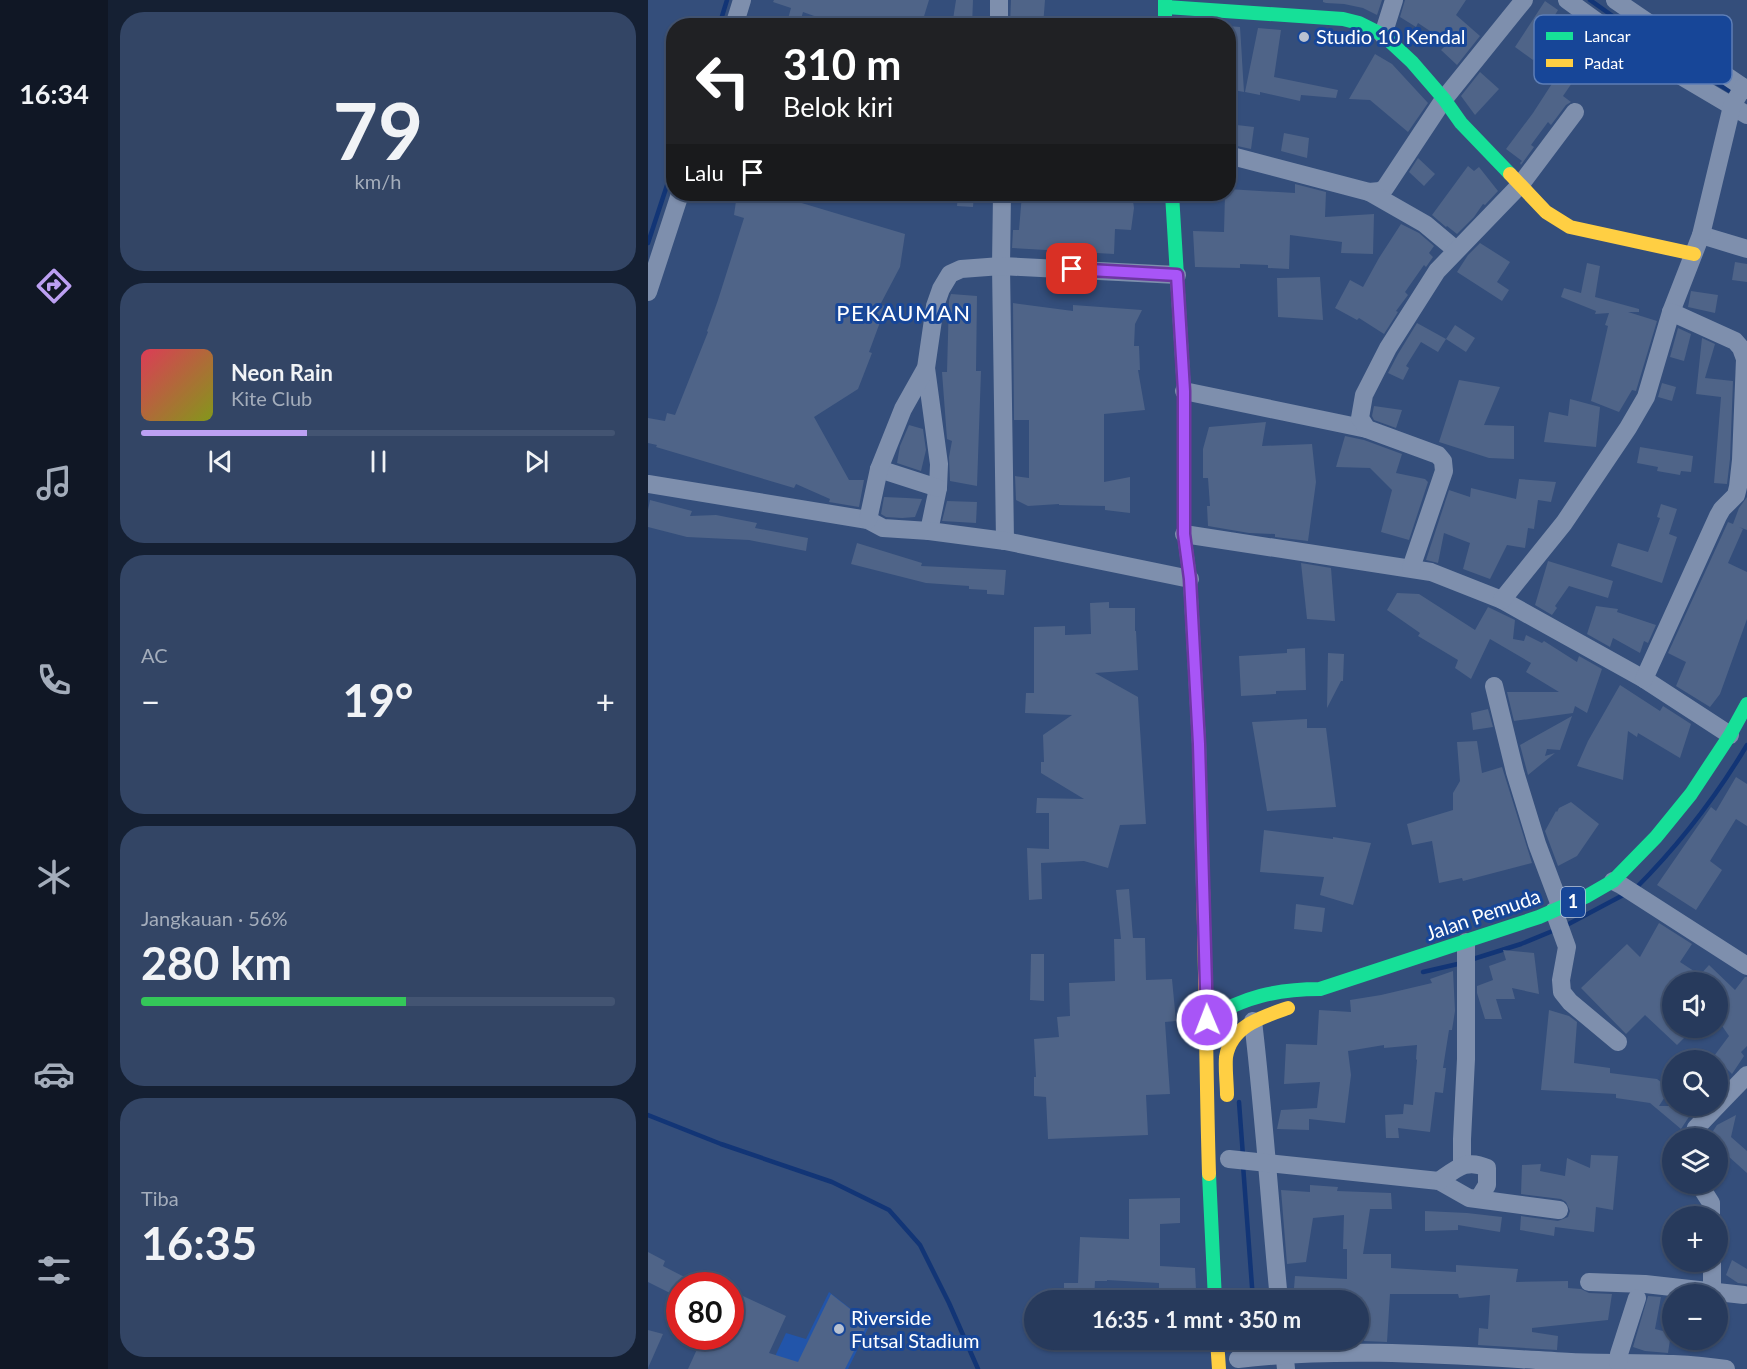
<!DOCTYPE html>
<html lang="id">
<head>
<meta charset="utf-8">
<style>
	:root { --surface:#273a5c; --page:#334565; --text:#f1f3f6; --muted:#a4adbb; --line:#435472; --accent:#bca0f2 }
	body { margin:0; font-family:Lato,sans-serif; background:var(--page); color:var(--text); height:100vh; display:flex; flex-direction:column; font-size:22px; white-space:nowrap }
	* { box-sizing:border-box; margin:0 }
	p { font-size:20px; color:var(--muted) }
	.icon { flex:none; width:33px; height:33px; fill:none; stroke:currentColor; stroke-width:2; stroke-linecap:round; stroke-linejoin:round }
	.map { position:relative; flex:1; overflow:hidden }
	.side { display:flex; flex-direction:column; gap:12px; padding:12px; background:#152033; width:540px }
	.side>* { flex:none }
	.banner { position:absolute; left:18px; top:18px; width:570px; height:183px; border-radius:24px; box-shadow:0 2px 4px #0004,0 0 0 2px var(--line); background:#202124; color:#fff; overflow:hidden }
	.buttons { position:absolute; left:1014px; top:972px; display:grid; gap:12px }
	.buttons a { display:grid; place-items:center; width:66px; height:66px; border-radius:50%; background:var(--surface); box-shadow:0 2px 4px #0004,0 0 0 2px var(--line); font-size:30px }
	.speed { position:absolute; left:18px; top:1272px; display:flex; gap:12px; font-size:30px; font-weight:700; text-align:center }
	.speed>* { display:grid; place-content:center; width:78px; height:78px; border-radius:50%; background:var(--surface); box-shadow:0 2px 4px #0004,0 0 0 2px var(--line); line-height:1 }
	.speed .limit { border:9px solid #d22; background:#fff; color:#111 }
	.pin { position:absolute; display:grid; place-items:center; width:51px; height:51px; color:#fff; margin:-26px; border-radius:12px; box-shadow:0 3px 9px #0006 }
	.me { position:absolute; width:66px; margin:-33px; rotate:359deg; stroke-linejoin:round; filter:drop-shadow(0 0 4px #0008) }
	.turn { display:flex; align-items:center; gap:21px; height:126px; padding:0 18px; font-size:27px }
	.turn .icon { width:78px; height:78px; stroke-width:2.5 }
	.turn b { display:block; font-size:42px; line-height:51px }
	.then { display:flex; align-items:center; height:57px; padding:0 18px; background:#0003; gap:12px; font-size:22px }
	.big { font-size:45px; font-weight:700; line-height:1.1 }
	.side .tile { flex:1; display:flex; flex-direction:column; justify-content:center; gap:9px; min-width:0; padding:0 21px; border-radius:24px; background:var(--page) }
	.side .dial { align-items:center; gap:0 }
	.dial b { font-size:78px; line-height:1 }
	.song { display:flex; align-items:center; gap:18px }
	.cover { width:72px; height:72px; border-radius:9px; background:linear-gradient(135deg,hsl(350 70% 55%),hsl(70 70% 35%)) }
	.played { height:6px; border-radius:3px; background:linear-gradient(90deg,var(--accent) 35%,var(--line) 35%) }
	.keys { display:flex; justify-content:space-around; direction:ltr }
	.heat { display:flex; justify-content:space-between; align-items:center; font-size:33px; direction:ltr }
	.charge { height:9px; border-radius:4px; background:linear-gradient(90deg,#34c759 56%,var(--line) 0) }
	.trip { position:absolute; left:376px; top:1290px; width:345px; height:60px; border-radius:30px; background:var(--surface); box-shadow:0 2px 4px #0004,0 0 0 2px var(--line); font-weight:700; line-height:60px; text-align:center }
	main { display:flex; flex:1; min-height:0 }
	.menu { display:flex; flex-direction:column; width:108px; justify-content:space-around; align-items:center; background:#101725; color:var(--muted) }
	.menu .icon { width:42px; height:42px }
	.menu .active { color:var(--accent) }
	.menu b { font-size:27px; color:var(--text) }
	.map>svg:first-child { display:block }
	.green { fill:#25a }
	.lines { fill:none; stroke-linecap:round; stroke-linejoin:round }
	.stream { stroke:#123576; stroke-width:4.5 }
	.building { fill:#4f6488 }
	.street { stroke:#7e8fad; stroke-width:18 }
	.fast { stroke:#16e098; stroke-width:14 }
	.slow { stroke:#ffcf43; stroke-width:14 }
	.route-casing { stroke:#6d37a1; stroke-width:15 }
	.route { stroke:#a855f7; stroke-width:10 }
	.poi-dot { fill:#b8c1d1; stroke:#174698; stroke-width:2 }
	.labels { text-anchor:middle; stroke-width:6; stroke-linejoin:round; paint-order:stroke }
	.shield { fill:#174698; stroke:#b9c8e0; stroke-width:1.5 }
	.shield-label { font-size:18px; font-weight:bold; fill:#fff }
	.poi-label { font-size:20px; fill:#fff; stroke:#174698; text-anchor:start }
	.street-label { font-size:20px; fill:#fff; stroke:#174698 }
	.quarter-label { font-size:22px; letter-spacing:1.5px; fill:#fff; stroke:#174698 }
	.key { fill:#174698; stroke:#5d7eb7; stroke-width:1.5 }
	.key-label { font-size:16px; fill:#fff }
</style>
</head>
<body>
<main>
<nav class="menu">
<b>16:34</b>
<svg class="icon active" aria-label="directions" viewBox="0 0 24 24"><path d="M12 3l9 9-9 9-9-9zM9 14v-3h6M13 9l2 2-2 2"/></svg>
<svg class="icon" aria-label="music" viewBox="0 0 24 24"><path d="M9 18V5l10-2v13"/><circle cx="6" cy="18" r="3"/><circle cx="16" cy="16" r="3"/></svg>
<svg class="icon" aria-label="phone" viewBox="0 0 24 24"><path d="M5 4h4l2 5-3 2q2 4 5 5l2-3 5 2v4C11 20 4 13 5 4z"/></svg>
<svg class="icon" aria-label="climate" viewBox="0 0 24 24"><path d="M12 3v18M4 7l16 10M4 17L20 7"/></svg>
<svg class="icon" aria-label="car" viewBox="0 0 24 24"><path d="M5 17H2v-5l4-1 3-4h7l3 4 3 1v5h-3M9 17h6M6 11h13"/><circle cx="7" cy="17" r="2"/><circle cx="17" cy="17" r="2"/></svg>
<svg class="icon" aria-label="filters" viewBox="0 0 24 24"><path d="M4 7h16M4 17h16"/><circle cx="9" cy="7" r="2"/><circle cx="15" cy="17" r="2"/></svg>
</nav>
<section class="side">
<div class="tile dial"><b>79</b><p>km/h</p></div>
<div class="tile">
<div class="song"><i class="cover"></i><div><b>Neon Rain</b><p>Kite Club</p></div></div>
<div class="played"></div>
<div class="keys"><svg class="icon" aria-label="previous" viewBox="0 0 24 24"><path d="M18 5L8 12l10 7zM5 5v14"/></svg><svg class="icon" aria-label="pause" viewBox="0 0 24 24"><path d="M8 5v14M16 5v14"/></svg><svg class="icon" aria-label="next" viewBox="0 0 24 24"><path d="M6 5l10 7-10 7zM19 5v14"/></svg></div>
</div>
<div class="tile"><p>AC</p>
<div class="heat"><a>−</a><b class="big">19°</b><a>+</a></div>
</div>
<div class="tile"><p>Jangkauan · 56%</p><b class="big">280 km</b><div class="charge"></div></div>
<div class="tile"><p>Tiba</p><b class="big">16:35</b></div>
</section>
<div class="map">
<svg width="1099" height="1369" viewBox="0 0 1099 1369">
	<rect width="100%" height="100%" fill="#344e7b"/>
	<polygon class="green" points="181,1292 222,1324 200,1369 121,1369 138,1333 158,1339"/>
	<g class="lines">
		<g class="stream">
			<polyline points="942,0 1004,44 1087,94"/>
			<polyline points="71,26 79,0"/>
			<polyline points="0,243 26,164"/>
			<path d="M987,889C1030,846 1068,797 1099,745"/>
			<polyline points="915,927 979,893"/>
			<polyline points="822,960 873,944 907,930"/>
			<polyline points="775,972 814,963"/>
			<polyline points="591,1102 595,1156"/>
			<polyline points="0,1115 73,1144 184,1182 241,1210 272,1245 301,1303 330,1369"/>
			<polyline points="595,1165 605,1300"/>
			<polyline points="607,1340 608,1352"/>
		</g>
	</g>
	<g class="building">
		<polygon points="126,0 281,0 273,26 182,26 183,22 155,12 151,26 138,26 143,8 125,2"/>
		<polygon points="308,0 325,0 324,26 304,26"/>
		<polygon points="363,0 397,0 395,26 362,26"/>
		<polygon points="675,0 734,0 729,15 715,8 696,4 678,3 675,2"/>
		<polygon points="757,0 818,0 808,15 832,36 809,65 793,50 800,43 770,23 768,27 752,17"/>
		<polygon points="897,1 910,10 894,36 899,39 885,60 867,47"/>
		<polygon points="580,26 592,27 596,92 580,89"/>
		<polygon points="610,28 633,30 626,77 690,90 688,98 653,95 652,101 612,92 612,95 597,92"/>
		<polygon points="922,53 937,64 915,96 923,102 918,105 903,125 900,122 883,145 886,147 873,165 872,163 874,161 858,149 885,113 907,79 905,77"/>
		<polygon points="727,54 744,64 780,103 760,132 722,100 701,99"/>
		<polygon points="832,72 851,89 827,115 813,96"/>
		<polygon points="580,124 606,127 603,149 580,144"/>
		<polygon points="636,133 661,138 659,158 633,151"/>
		<polygon points="770,158 787,174 776,186 761,172"/>
		<polygon points="820,166 826,171 831,167 850,191 837,205 835,204 826,217 809,234 799,226 798,227 784,215"/>
		<polygon points="647,184 678,192 677,217 726,214 725,254 693,253 694,242 642,235 641,269 620,268 620,265 592,264 592,268 547,267 545,231 576,232 577,194 580,194 580,189 647,193"/>
		<polygon points="89,194 138,194 137,198 257,234 252,267 232,305 238,306 221,352 224,353 210,389 166,417 201,480 216,480 211,507 181,502 182,499 148,484 146,488 8,447 9,445 0,443 0,418 17,421 19,413 27,415 60,332 59,331 70,300 96,218 86,215"/>
		<polygon points="310,194 326,194 325,207 309,206"/>
		<polygon points="374,194 432,194 432,195 456,196 457,201 485,201 486,208 483,230 467,229 466,254 364,248 365,230 371,230"/>
		<polygon points="753,224 771,233 786,246 781,253 785,257 778,267 776,265 757,292 760,295 748,311 750,312 736,334 711,318 709,320 687,308 702,280 715,287 731,258"/>
		<polygon points="832,243 862,262 849,282 861,290 854,301 809,272 820,255"/>
		<polygon points="1087,262 1099,264 1099,282 1084,280"/>
		<polygon points="939,263 952,266 947,297 991,309 991,312 980,312 1009,321 988,391 984,390 971,412 943,401 960,326 957,325 961,313 947,314 948,311 913,297 916,288 933,293"/>
		<polygon points="672,277 675,320 630,317 629,278"/>
		<polygon points="1043,291 1070,295 1067,313 1040,307"/>
		<polygon points="303,294 329,296 328,371 333,371 329,486 302,481 301,457 304,441 299,439 294,372 299,372 301,300"/>
		<polygon points="365,303 425,311 425,305 494,310 487,324 486,346 491,346 492,370 490,370 497,410 456,414 456,482 482,477 482,513 457,510 457,506 411,505 411,504 380,506 368,500 367,476 381,478 381,420 366,420"/>
		<polygon points="769,323 798,339 790,352 773,342 758,366 761,368 755,380 740,373 750,354"/>
		<polygon points="807,325 827,338 818,352 798,339"/>
		<polygon points="1030,328 1043,334 1036,361 1022,357"/>
		<polygon points="1054,338 1067,344 1057,378 1085,381 1082,459 1079,484 1066,483 1073,397 1048,394"/>
		<polygon points="811,380 852,387 836,425 866,426 866,459 841,458 791,442"/>
		<polygon points="1014,383 1028,387 1024,401 1010,397"/>
		<polygon points="922,399 952,407 948,447 896,442 901,412 920,416"/>
		<polygon points="726,406 754,410 748,428 726,420 724,416"/>
		<polygon points="618,422 614,446 664,444 668,482 660,541 627,537 627,534 601,533 560,526 559,506 562,506 560,478 555,478 555,449 561,427"/>
		<polygon points="261,425 275,429 278,450 273,471 249,463 252,446"/>
		<polygon points="697,436 716,440 754,454 748,473 777,479 780,482 761,540 733,532 744,490 722,468 688,467"/>
		<polygon points="992,447 1045,456 1043,472 1033,471 1032,475 1009,471 1010,467 989,463"/>
		<polygon points="871,479 908,482 903,502 890,500 886,529 880,528 877,548 859,545 842,579 815,569 822,543 796,533 790,563 778,560 801,490 822,497 823,488 868,499"/>
		<polygon points="236,497 259,498 274,499 267,517 254,518 238,517 233,514"/>
		<polygon points="1099,497 1099,530 1091,527 1095,529 1080,563 1099,572 1099,619 1072,694 1062,707 1028,686 1038,662 1020,653 1080,522 1085,524 1091,508"/>
		<polygon points="2,500 44,511 42,516 68,515 109,523 107,528 160,538 158,551 101,540 39,537 0,527 0,510"/>
		<polygon points="299,501 329,502 328,523 294,521"/>
		<polygon points="1013,504 1029,509 1021,534 1029,537 1014,583 963,566 970,543 1000,552 1012,518 1009,517"/>
		<polygon points="209,543 274,563 273,566 358,570 356,595 339,594 339,590 321,589 321,586 278,583 203,564"/>
		<polygon points="900,561 965,581 960,598 921,586 907,606 909,608 904,615 887,605"/>
		<polygon points="653,563 683,568 687,621 659,619"/>
		<polygon points="749,593 771,594 827,630 840,607 867,620 865,639 876,641 878,635 894,643 896,641 929,662 931,656 954,669 939,713 927,706 925,713 866,721 859,692 911,692 878,672 883,663 842,639 823,679 807,668 810,660 770,636 772,633 739,610"/>
		<polygon points="461,602 461,608 487,608 487,631 488,631 490,670 447,673 490,697 498,824 472,825 460,868 436,861 393,863 394,899 381,900 379,848 401,849 401,813 388,813 389,798 436,799 393,773 393,762 396,762 395,735 424,715 377,713 378,693 386,693 386,627 417,626 417,635 443,634 442,603"/>
		<polygon points="948,606 970,609 969,612 1008,625 1000,643 996,641 992,653 965,638 962,647 939,634"/>
		<polygon points="657,648 658,690 628,691 628,694 593,696 591,656 639,653 639,649"/>
		<polygon points="680,653 696,654 695,681 693,681 679,708"/>
		<polygon points="972,685 1012,711 1015,706 1043,724 1032,758 990,733 989,737 980,731 975,780 929,766 940,741"/>
		<polygon points="840,709 845,727 825,730 823,713"/>
		<polygon points="924,716 912,750 899,749 897,756 907,753 880,775 872,745"/>
		<polygon points="659,719 659,728 678,728 688,807 619,811 604,722"/>
		<polygon points="829,741 834,773 854,767 884,863 815,881 814,878 791,883 784,841 764,845 759,824 805,810 805,793 812,781 809,742"/>
		<polygon points="1088,777 1099,784 1099,826 1088,819 1062,861 1074,870 1048,910 1009,885 1063,807 1068,811"/>
		<polygon points="923,802 951,824 929,856 910,866 897,831 908,811 909,812 911,808"/>
		<polygon points="616,830 685,839 685,837 723,843 705,905 672,895 676,877 612,872"/>
		<polygon points="481,889 485,938 497,938 498,980 524,979 528,1021 517,1022 522,1094 498,1095 500,1135 400,1139 398,1097 386,1096 386,1077 388,1077 386,1039 411,1037 409,1017 422,1016 421,983 467,981 466,939 473,939 468,890"/>
		<polygon points="648,904 677,908 674,932 646,929"/>
		<polygon points="1011,923 1044,944 1032,962 1052,975 1061,965 1087,990 1097,977 1099,977 1099,1046 1093,1052 1096,1056 1084,1074 1066,1056 1081,1036 1070,1020 1070,982 1024,982 1024,1028 1046,1028 1029,1045 997,1015 978,1034 933,988 979,944 992,957"/>
		<polygon points="855,950 886,953 891,994 864,988 867,999 848,999 854,1019 837,1019 829,993 829,986 845,980 841,966 858,960"/>
		<polygon points="383,954 396,954 396,1001 382,1000"/>
		<polygon points="805,971 807,1011 804,1030 801,1030 795,1068 798,1068 795,1093 787,1092 782,1132 750,1128 751,1138 738,1138 737,1115 755,1114 756,1104 765,1105 769,1060 768,1059 769,1045 736,1048 736,1045 700,1051 703,1075 697,1123 661,1119 661,1130 629,1129 633,1110 669,1108 672,1082 636,1084 638,1044 669,1045 671,1010 703,1012 702,1000 733,995 784,983 782,979"/>
		<polygon points="901,1010 921,1016 929,1022 926,1063 962,1068 962,1073 1009,1079 1022,1089 1011,1106 1048,1106 1033,1129 1002,1103 968,1098 968,1094 893,1090"/>
		<polygon points="1088,1115 1083,1137 1099,1151 1099,1173 1070,1147 1070,1138 1064,1138 1063,1134 1069,1125"/>
		<polygon points="943,1155 970,1156 965,1210 948,1207 946,1232 907,1227 906,1236 872,1230 873,1216 910,1221 920,1217 922,1211 918,1202 913,1199 873,1194 874,1165 893,1164 892,1171 917,1176 919,1158 942,1168"/>
		<polygon points="662,1185 690,1187 689,1191 743,1193 744,1209 722,1209 715,1254 743,1254 743,1268 808,1272 808,1265 870,1269 868,1282 920,1281 920,1288 933,1289 941,1293 964,1294 960,1320 884,1328 884,1332 910,1336 909,1350 830,1345 831,1328 840,1329 842,1295 811,1298 810,1294 742,1294 739,1342 716,1341 718,1310 711,1310 711,1300 645,1300 647,1276 699,1279 699,1249 695,1249 696,1215 665,1218 658,1262 639,1264 633,1190 662,1192"/>
		<polygon points="532,1198 532,1223 512,1224 512,1266 547,1268 548,1290 511,1289 511,1283 459,1280 459,1281 447,1281 446,1300 416,1300 416,1283 430,1283 432,1237 481,1239 481,1199"/>
		<polygon points="777,1211 819,1213 854,1217 852,1232 810,1225 810,1230 777,1231"/>
		<polygon points="0,1252 17,1261 15,1266 54,1286 32,1286 32,1298 0,1282"/>
		<polygon points="1084,1260 1099,1269 1099,1284 1090,1283 1078,1275"/>
		<polygon points="82,1290 138,1316 121,1353 150,1362 183,1294 220,1323 197,1369 40,1369 55,1336 82,1336"/>
		<polygon points="1000,1296 1013,1297 1007,1329 1023,1333 1020,1353 997,1351 985,1347"/>
		<polygon points="0,1330 15,1334 0,1368"/>
	</g>
	<g class="lines">
		<g class="street">
			<polyline points="351,0 351,26"/>
			<polyline points="919,0 984,47 1099,115"/>
			<polyline points="967,0 1099,90"/>
			<polyline points="86,26 94,0"/>
			<polyline points="735,35 746,0"/>
			<polyline points="580,155 721,192 732,191 737,188 796,99 876,0"/>
			<polyline points="721,192 777,224 808,250"/>
			<polyline points="354,194 353,266 357,541"/>
			<polyline points="1053,235 1099,249"/>
			<polyline points="0,292 32,194"/>
			<polyline points="278,368 291,464 290,488 281,531"/>
			<polyline points="536,391 719,429"/>
			<polyline points="231,469 290,488"/>
			<polyline points="0,484 220,520 235,528 281,531 357,541 542,579"/>
			<polyline points="220,520 231,469 255,409 278,368 287,306 293,289 302,274 313,269 353,266 529,275"/>
			<polyline points="536,534 783,572 854,600 996,679 1082,735"/>
			<polyline points="763,568 796,471 795,461 790,455 719,429 712,418 716,395 740,348 789,271 873,184 927,112"/>
			<polyline points="854,600 916,523 980,428 998,397 1023,312 1053,235 1084,106 1095,87"/>
			<polyline points="996,679 1070,516 1074,509 1088,495 1090,487 1093,460 1097,359 1093,348 1087,341 1023,312"/>
			<polyline points="846,686 867,772 889,844 913,908"/>
			<polyline points="965,881 973,885 1099,966"/>
			<polyline points="906,911 919,947 913,980 914,992 922,1002 970,1042"/>
			<path d="M605,1021C616,1114 622,1207 631,1300"/>
			<polyline points="1070,1105 1099,1075"/>
			<polyline points="1053,1138 1048,1128 1069,1106"/>
			<polyline points="581,1159 791,1181 821,1198 911,1210"/>
			<polyline points="814,1165 814,1139 818,1059 818,942"/>
			<path d="M791,1181C808,1169 818,1158 839,1168V1185L831,1198"/>
			<polyline points="1051,1184 1063,1203 1063,1216"/>
			<polyline points="1064,1262 1064,1290"/>
			<polyline points="941,1282 997,1284 1096,1295"/>
			<polyline points="635,1340 638,1369"/>
			<path d="M590,1359C700,1346 812,1356 923,1362C975,1364 1027,1361 1078,1369"/>
			<polyline points="970,1363 971,1354 989,1298"/>
		</g>
		<g class="fast">
			<polyline points="517,0 517,26"/>
			<polyline points="518,7 695,19 711,23 735,35 764,62 796,99 813,123 862,174"/>
			<polyline points="524,194 536,391 536,534 542,579 551,744 555,888"/>
			<path d="M559,1020C594,997 630,989 672,989L891,917L939,896L965,881L1008,837L1043,794L1082,735L1099,704"/>
			<polyline points="561,1174 567,1300"/>
		</g>
		<g class="slow">
			<polyline points="862,174 898,212 922,227 1046,254"/>
			<path d="M555,888C558,983 558,1078 561,1174"/>
			<path d="M579,1095C579,1083 577,1070 578,1057C583,1026 614,1017 640,1008"/>
			<polyline points="569,1340 571,1369"/>
		</g>
	</g>
	<g class="lines">
		<g class="route-casing">
			<polyline id="route" points="424,269 529,275 536,391 536,534 542,579 551,744 559,1020"/>
		</g>
		<use href="#route" class="route"/>
	</g>
	<g class="poi-dot">
		<circle cx="656" cy="37" r="6"/>
		<circle cx="191" cy="1329" r="6"/>
	</g>
	<g class="labels">
		<rect class="shield" x="913" y="887" width="24" height="30" rx="4.5"/>
		<g class="shield-label">
			<text x="925" y="908">1</text>
		</g>
		<g class="poi-label">
			<text x="668" y="44">Studio 10 Kendal</text>
			<text x="203" y="1325">Riverside<tspan x="203" dy="23">Futsal Stadium</tspan></text>
		</g>
		<g class="street-label">
			<text transform="translate(835 915) rotate(-19)" y="7">Jalan Pemuda</text>
		</g>
		<g class="quarter-label">
			<text x="256" y="321">PEKAUMAN</text>
		</g>
	</g>
	<rect x="886" y="15" width="198" height="69" rx="9" class="key"/>
	<rect x="898" y="32" width="27" height="8" fill="#16e098"/>
	<rect x="898" y="59" width="27" height="8" fill="#ffcf43"/>
	<g class="key-label">
		<text x="936" y="42">Lancar</text>
		<text x="936" y="69">Padat</text>
	</g>
</svg>
<div class="buttons">
<a><svg class="icon" aria-label="sound" viewBox="0 0 24 24"><path d="M4 9h4l5-4v14l-5-4H4zM17 9q2 3 0 6"/></svg></a>
<a><svg class="icon" aria-label="search" viewBox="0 0 24 24"><circle cx="10" cy="10" r="6"/><path d="M15 15l6 6"/></svg></a>
<a><svg class="icon" aria-label="layers" viewBox="0 0 24 24"><path d="M12 4l9 5-9 5-9-5zM3 14l9 5 9-5"/></svg></a>
<a>+</a>
<a>−</a>
</div>
<div class="speed"><div class="limit">80</div></div>
<div class="pin" style="left:424px;top:269px;background:#d93025"><svg class="icon" aria-label="arrive" viewBox="0 0 24 24"><path d="M6 21V4h12l-3 4 3 4H6"/></svg></div>
<svg class="me" style="left:559px;top:1020px" viewBox="-20 -20 40 40"><circle r="17" fill="#a855f7" stroke="#fff" stroke-width="3"/><path d="M0-11L8 9 0 5-8 9z" fill="#fff"/></svg>
<div class="trip">16:35 · 1 mnt · 350 m</div>
<div class="banner">
<div class="turn"><svg class="icon" aria-label="left" viewBox="0 0 24 24"><path d="M17 20v-9H6M10 6l-5 5 5 5"/></svg><div><b>310 m</b>Belok kiri</div></div>
<div class="then">Lalu<svg class="icon" aria-label="arrive" viewBox="0 0 24 24"><path d="M6 21V4h12l-3 4 3 4H6"/></svg></div>
</div>
</div>
</main>
</body>
</html>
